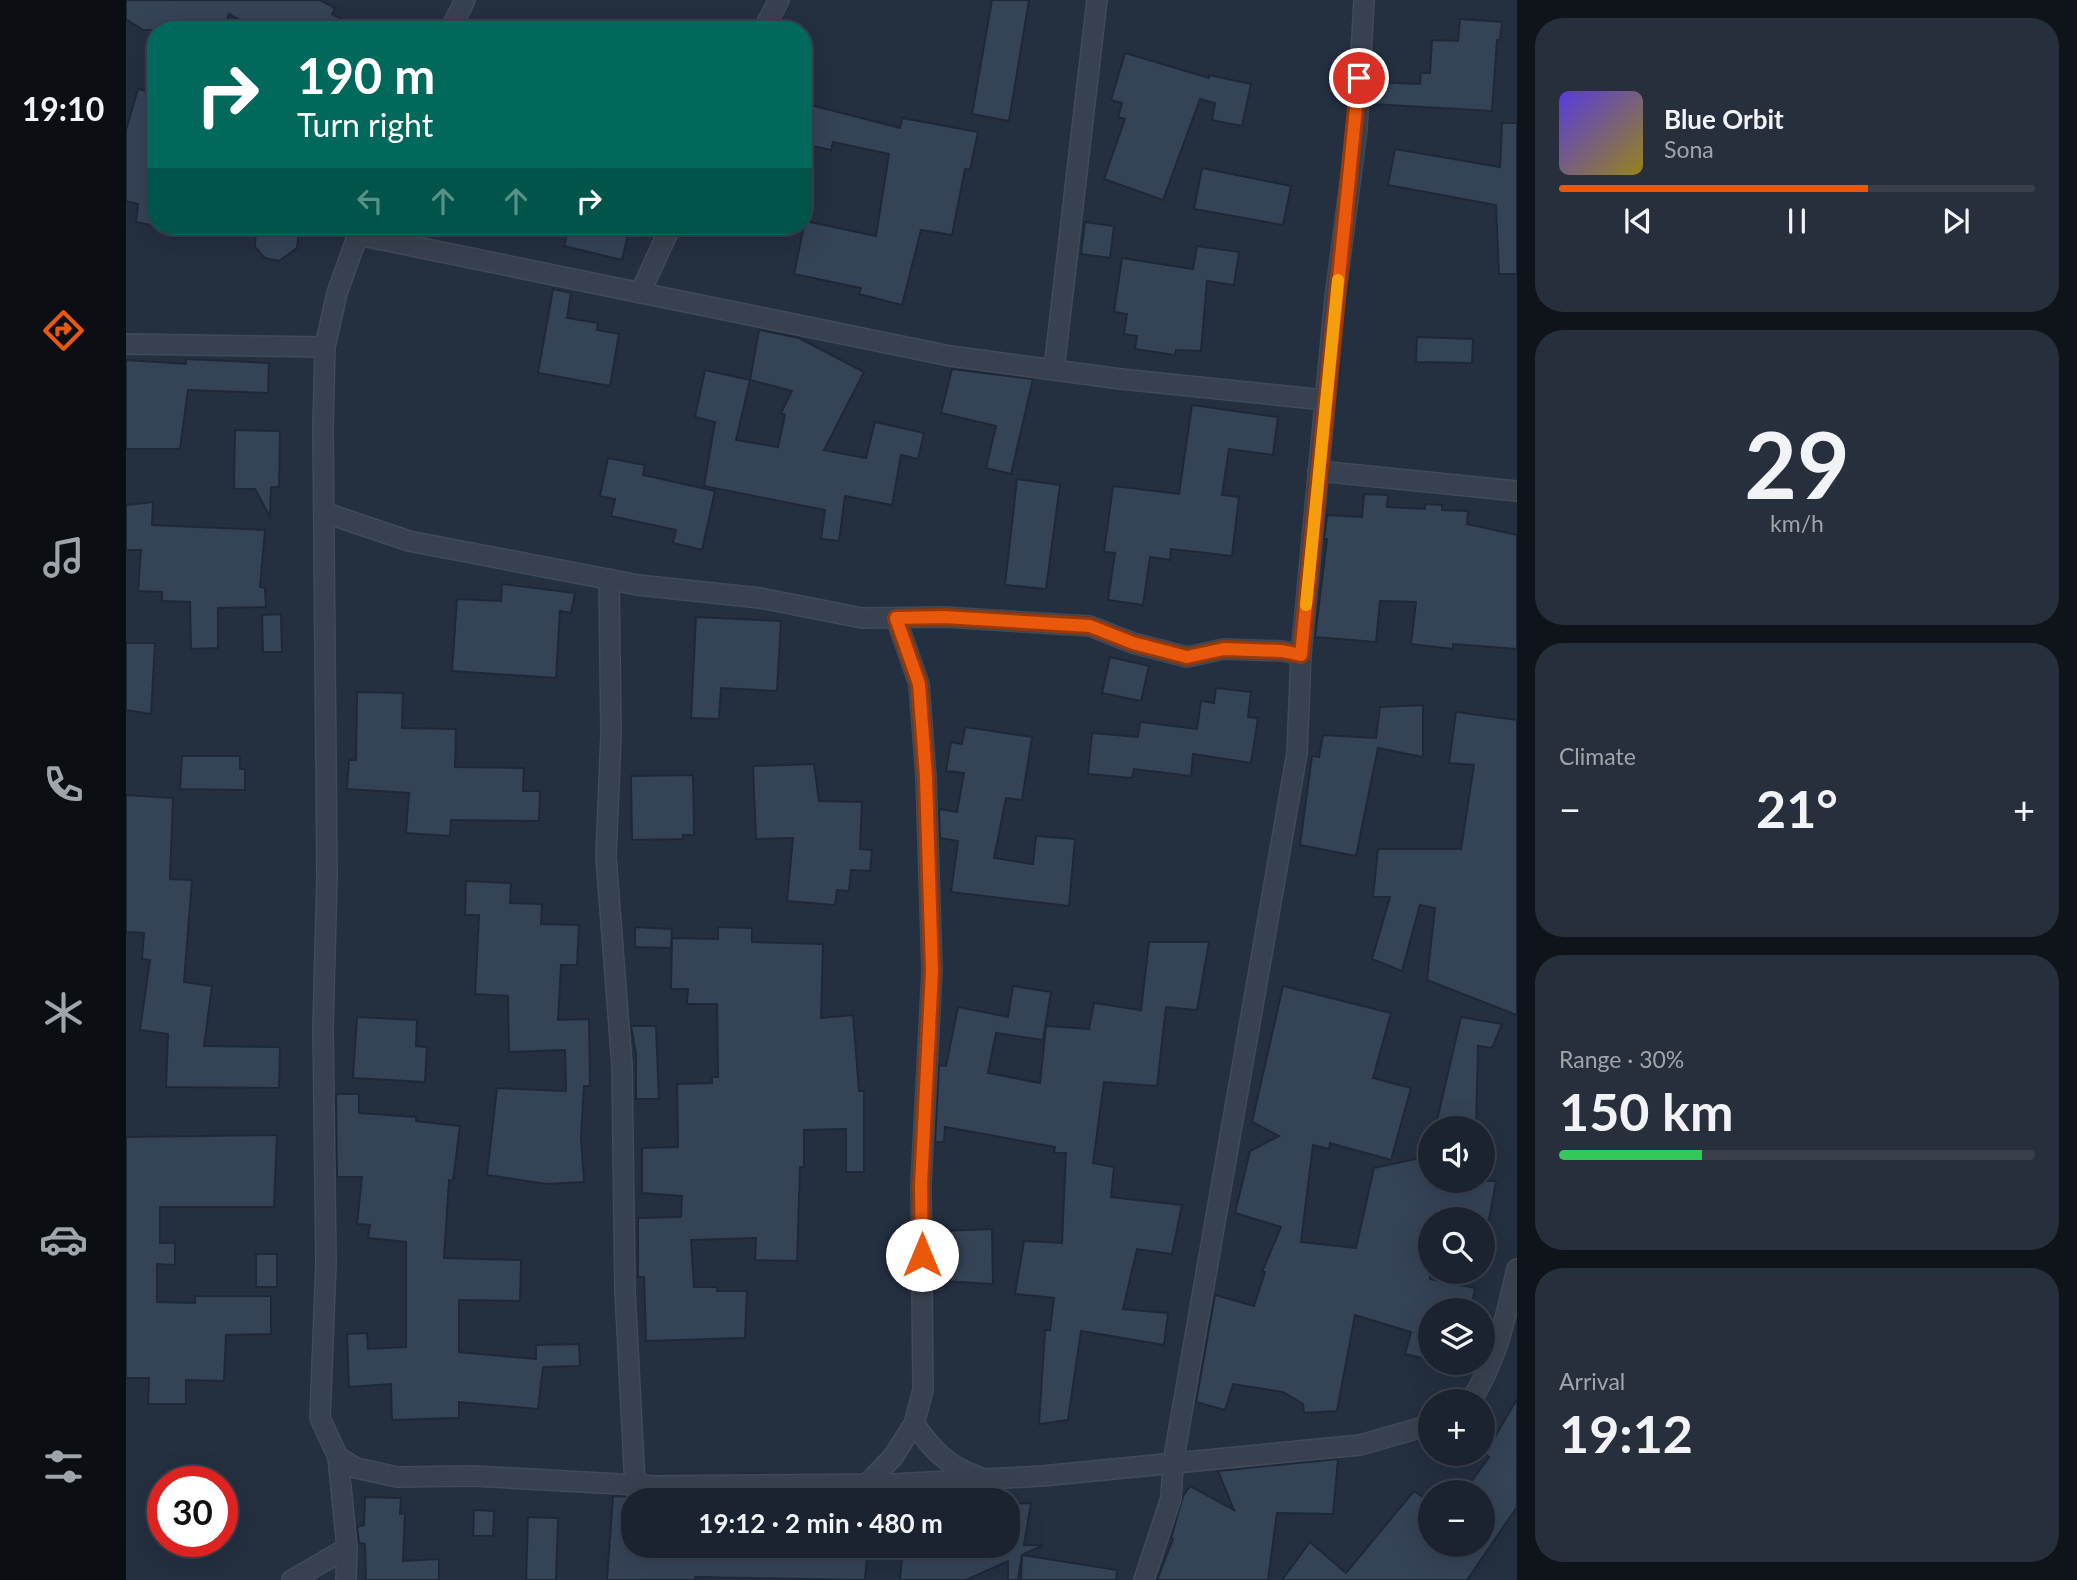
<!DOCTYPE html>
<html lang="en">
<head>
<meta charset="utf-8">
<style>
	:root { --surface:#1b2330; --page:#282f3c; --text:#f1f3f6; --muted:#a0a4ab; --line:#39404c; --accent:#ea580c }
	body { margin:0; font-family:Lato,sans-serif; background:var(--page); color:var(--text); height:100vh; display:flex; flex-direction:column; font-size:26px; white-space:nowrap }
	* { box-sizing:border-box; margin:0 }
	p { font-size:23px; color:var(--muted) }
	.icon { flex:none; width:38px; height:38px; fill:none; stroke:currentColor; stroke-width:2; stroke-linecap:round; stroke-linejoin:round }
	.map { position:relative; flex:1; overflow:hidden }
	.drawer { display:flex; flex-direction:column; gap:18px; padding:18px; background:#0f131a; width:560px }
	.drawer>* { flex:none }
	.hud { position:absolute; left:21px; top:21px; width:665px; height:214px; border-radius:28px; box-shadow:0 7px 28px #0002,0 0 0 2px var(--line); background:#00695c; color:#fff; overflow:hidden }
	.buttons { position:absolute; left:1292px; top:1116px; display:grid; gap:14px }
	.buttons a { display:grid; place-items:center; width:77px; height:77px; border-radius:50%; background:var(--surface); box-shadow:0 7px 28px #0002,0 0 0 2px var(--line); font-size:35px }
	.speed { position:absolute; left:21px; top:1466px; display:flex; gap:14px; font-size:35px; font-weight:700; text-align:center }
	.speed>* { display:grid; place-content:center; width:91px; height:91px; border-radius:50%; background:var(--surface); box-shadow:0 7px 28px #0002,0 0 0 2px var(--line); line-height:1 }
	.speed .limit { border:10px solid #d22; background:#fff; color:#111 }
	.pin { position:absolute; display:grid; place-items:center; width:60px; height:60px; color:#fff; margin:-30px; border:4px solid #fff; border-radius:50%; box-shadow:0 2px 7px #0007 }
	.me { position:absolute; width:77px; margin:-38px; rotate:0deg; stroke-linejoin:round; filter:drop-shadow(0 0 5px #0008) }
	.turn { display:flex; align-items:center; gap:24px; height:147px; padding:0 35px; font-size:32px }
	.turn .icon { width:91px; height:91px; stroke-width:2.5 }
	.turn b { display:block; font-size:49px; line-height:60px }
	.lanes { display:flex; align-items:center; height:66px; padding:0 35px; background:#0003; justify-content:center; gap:35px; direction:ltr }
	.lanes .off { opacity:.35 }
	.big { font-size:52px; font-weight:700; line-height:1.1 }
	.drawer .tile { flex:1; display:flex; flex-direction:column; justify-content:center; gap:10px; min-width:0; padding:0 24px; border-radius:28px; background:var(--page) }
	.drawer .dial { align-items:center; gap:0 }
	.dial b { font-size:91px; line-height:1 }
	.song { display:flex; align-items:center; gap:21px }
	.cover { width:84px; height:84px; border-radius:10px; background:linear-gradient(135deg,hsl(250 70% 55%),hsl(50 70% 35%)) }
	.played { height:7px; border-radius:4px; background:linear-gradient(90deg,var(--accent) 65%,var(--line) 65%) }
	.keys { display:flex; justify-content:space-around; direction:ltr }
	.heat { display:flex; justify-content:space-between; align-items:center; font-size:38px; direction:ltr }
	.charge { height:10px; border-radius:5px; background:linear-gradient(90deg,#34c759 30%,var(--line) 0) }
	.trip { position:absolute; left:495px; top:1488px; width:399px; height:70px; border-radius:28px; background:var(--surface); box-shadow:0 7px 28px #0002,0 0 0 2px var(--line); font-weight:700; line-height:70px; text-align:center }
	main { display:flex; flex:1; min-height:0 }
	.tab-bar { display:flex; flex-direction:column; width:126px; justify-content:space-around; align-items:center; background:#0b0e13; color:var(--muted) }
	.tab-bar .icon { width:49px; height:49px }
	.tab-bar .current { color:var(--accent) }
	.tab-bar b { font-size:32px; color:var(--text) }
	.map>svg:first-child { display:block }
	.building { fill:#354357; stroke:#1f2837; stroke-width:2; fill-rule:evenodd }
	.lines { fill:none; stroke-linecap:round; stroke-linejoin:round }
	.minor-casing { stroke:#414a59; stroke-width:22 }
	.minor { stroke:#384150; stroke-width:19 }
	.route-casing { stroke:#983908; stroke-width:18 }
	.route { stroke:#ea580c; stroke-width:12 }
	.slow { stroke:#f59e0b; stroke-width:12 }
</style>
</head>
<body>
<main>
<nav class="tab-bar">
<b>19:10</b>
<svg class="icon current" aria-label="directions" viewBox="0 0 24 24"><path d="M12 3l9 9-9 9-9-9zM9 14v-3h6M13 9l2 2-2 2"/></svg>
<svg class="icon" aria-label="music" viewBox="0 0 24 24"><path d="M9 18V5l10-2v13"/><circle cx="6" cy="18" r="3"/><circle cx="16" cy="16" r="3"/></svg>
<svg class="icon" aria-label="phone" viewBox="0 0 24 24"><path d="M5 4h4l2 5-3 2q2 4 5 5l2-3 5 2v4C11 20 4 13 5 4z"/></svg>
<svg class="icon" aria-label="climate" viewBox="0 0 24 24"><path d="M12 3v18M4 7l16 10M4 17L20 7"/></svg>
<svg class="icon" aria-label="car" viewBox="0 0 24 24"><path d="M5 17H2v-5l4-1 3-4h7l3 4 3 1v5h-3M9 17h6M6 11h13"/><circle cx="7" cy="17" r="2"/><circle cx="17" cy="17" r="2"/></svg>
<svg class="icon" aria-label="filters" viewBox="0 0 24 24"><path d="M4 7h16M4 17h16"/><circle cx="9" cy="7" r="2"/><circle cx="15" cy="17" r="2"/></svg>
</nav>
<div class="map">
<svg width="1391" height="1580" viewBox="0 0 1391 1580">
	<rect width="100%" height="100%" fill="#242f40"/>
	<g class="building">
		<polygon points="0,0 194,0 209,8 206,14 236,30 131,30 103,14 97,30 17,30 0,19"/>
		<polygon points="866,0 903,0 883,121 846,114"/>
		<polygon points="1334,19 1376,22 1374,40 1371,40 1366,111 1246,104 1247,82 1294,84 1295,73 1304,73 1306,40 1332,41"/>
		<polygon points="999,53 1083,78 1083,75 1125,84 1116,126 1086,120 1089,103 1074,99 1037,200 978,179 999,119 992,117 996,103 985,100"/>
		<polygon points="12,89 30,93 30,226 10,222 12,204 0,201 0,130"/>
		<polygon points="677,103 774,128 776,118 852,132 844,170 839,169 826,235 795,230 776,305 733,294 735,288 668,274 679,221 750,236 763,154 707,142 705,150 677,144"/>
		<polygon points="1376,123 1391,123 1391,274 1373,274 1370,205 1262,185 1269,149 1374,167"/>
		<polygon points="1076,168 1165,186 1157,225 1068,209"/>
		<polygon points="959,222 988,226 984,258 955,254"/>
		<polygon points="130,226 170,226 173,233 171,248 153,261 139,258 129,247"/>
		<polygon points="443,226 484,226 483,230 502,235 496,260 438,246"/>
		<polygon points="1071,246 1113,252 1108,285 1081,281 1075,351 1050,350 1049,355 1009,349 1011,336 998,334 1001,314 988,312 996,258 1067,269"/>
		<polygon points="427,289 445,293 441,318 472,323 471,330 493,334 484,386 412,373"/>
		<path d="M633,330L673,338L738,372L698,450L740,458L749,422L798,433L792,459L775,455L766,505L719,496L713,541L695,539L699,510L578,486L589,422L569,417L579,370L624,380ZM624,380L666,391L655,413L659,415L652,447L610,440Z"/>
		<polygon points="1291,337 1347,339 1346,363 1290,362"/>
		<polygon points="60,359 143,363 142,393 62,390 54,449 0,449 0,360 60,364"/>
		<polygon points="826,369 907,379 885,474 860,468 870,426 815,413"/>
		<polygon points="1066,405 1152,417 1147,455 1103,449 1096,495 1113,497 1106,556 1045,549 1044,560 1024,557 1017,605 982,600 989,553 978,552 987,486 1053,494"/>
		<polygon points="109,430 154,431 153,487 145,487 144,517 129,489 108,489"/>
		<polygon points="482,458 519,465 517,475 589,491 576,550 547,543 550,530 485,516 489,499 474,496"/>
		<polygon points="891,479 934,485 920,589 879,585"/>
		<polygon points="1238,494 1262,495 1261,507 1299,509 1299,504 1316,505 1316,510 1342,511 1341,524 1391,535 1391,649 1327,644 1327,649 1285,644 1290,602 1254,601 1250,642 1189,637 1201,539 1198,539 1201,515 1236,517"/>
		<polygon points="27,502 26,525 139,530 134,587 139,588 140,607 92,608 92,648 65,649 64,602 36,601 36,592 12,591 15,550 0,550 0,505"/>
		<polygon points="376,584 449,593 445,613 434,611 430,678 326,671 331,599 375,601"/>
		<polygon points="155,614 156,652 137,652 136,615"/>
		<polygon points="570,617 655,621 651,691 595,688 593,719 565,718"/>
		<polygon points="0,643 29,643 25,714 0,710"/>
		<polygon points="984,657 1023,666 1015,701 976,693"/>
		<polygon points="1090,688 1125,692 1122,717 1132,718 1125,763 1067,754 1065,776 1008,769 1006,778 962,774 966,733 1012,737 1014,722 1071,729 1075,701 1088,703"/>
		<polygon points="231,692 277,693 276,728 330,729 329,767 398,768 397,791 414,791 413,821 325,820 324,836 280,833 283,793 221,789 223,760 230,760"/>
		<polygon points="1297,705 1297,757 1252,748 1230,856 1174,845 1186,756 1193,757 1197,735 1250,738 1254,707"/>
		<polygon points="1330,712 1391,720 1391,1015 1301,980 1309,908 1294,905 1276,971 1246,959 1264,897 1247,897 1252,849 1335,849 1348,765 1323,763"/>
		<polygon points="839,727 906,737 896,800 880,798 868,858 907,864 910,836 949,839 943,906 825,892 832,841 814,838 813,812 814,809 831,812 838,773 820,771 825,742 836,744"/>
		<polygon points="56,756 114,756 114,769 119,769 119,790 54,789"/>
		<polygon points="688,764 693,801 736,802 734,849 746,850 744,871 725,870 723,891 711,890 709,905 661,901 667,838 630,839 627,766"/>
		<polygon points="567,775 568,835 557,835 557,839 506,840 505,776"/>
		<polygon points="0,795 47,798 44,879 66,880 58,982 86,986 78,1046 154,1047 153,1088 40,1087 42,1034 14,1030 24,960 16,959 18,933 0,932"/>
		<polygon points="340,881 385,883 384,903 416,904 415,924 453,925 451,965 435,965 432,1020 463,1019 464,1086 458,1086 455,1137 458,1182 421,1184 361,1175 371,1088 440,1091 439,1050 383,1052 382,996 349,994 353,915 339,915"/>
		<polygon points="509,927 546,929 545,948 509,947"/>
		<polygon points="592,927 626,928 626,942 697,944 695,1018 727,1015 733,1091 738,1091 738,1172 720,1172 720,1129 678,1130 678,1167 674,1167 671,1261 629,1260 630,1238 565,1240 568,1287 591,1287 591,1291 621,1291 619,1338 520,1341 518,1277 512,1277 512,1218 555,1217 556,1196 516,1193 516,1148 552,1147 551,1084 586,1083 586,1077 592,1077 591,1004 561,1004 562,989 545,989 546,938 592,939"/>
		<polygon points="1023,942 1083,942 1071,1010 1040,1007 1031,1086 978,1082 967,1163 988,1167 985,1197 1056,1205 1046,1254 1011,1249 997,1309 1042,1313 1038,1345 955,1331 942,1420 913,1424 919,1330 924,1330 928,1298 889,1294 898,1241 936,1243 940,1153 928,1153 929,1147 819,1127 818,1142 809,1142 813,1065 820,1066 832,1007 882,1017 887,986 925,992 917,1040 870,1033 862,1073 914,1083 920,1026 963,1029 968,1003 1015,1010"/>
		<polygon points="1157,986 1265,1013 1247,1078 1285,1088 1265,1160 1204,1143 1203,1149 1187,1145 1175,1242 1230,1248 1248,1168 1304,1156 1304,1181 1370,1181 1363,1220 1304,1220 1304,1279 1349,1288 1345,1311 1304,1311 1304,1360 1279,1354 1285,1332 1229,1315 1211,1411 1178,1413 1177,1404 1157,1392 1107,1384 1099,1410 1070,1402 1089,1295 1128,1306 1139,1272 1136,1272 1155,1227 1109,1213 1124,1151 1153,1136 1126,1122"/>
		<polygon points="231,1017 291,1020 290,1046 301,1047 299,1082 227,1078"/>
		<polygon points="1335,1017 1376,1024 1366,1048 1352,1046 1350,1129 1309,1129"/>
		<polygon points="505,1026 530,1026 533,1099 510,1099 510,1054"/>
		<polygon points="210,1094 233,1094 233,1113 290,1117 290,1121 334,1126 327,1181 323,1180 318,1258 395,1260 394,1301 333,1300 333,1352 410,1359 410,1345 453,1344 454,1366 417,1367 412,1409 333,1402 333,1418 266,1420 265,1384 223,1387 221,1334 241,1333 242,1349 280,1347 280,1242 242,1238 244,1225 231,1224 236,1177 211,1177"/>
		<polygon points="151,1135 148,1207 34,1207 34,1243 49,1243 49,1265 31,1264 31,1302 69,1303 69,1296 145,1296 145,1334 100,1335 98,1381 60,1380 60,1404 22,1404 23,1378 0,1378 0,1137"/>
		<polygon points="866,1229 867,1284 817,1281 817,1231"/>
		<rect x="130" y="1254" width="21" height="33"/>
		<polygon points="1391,1399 1391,1507 1341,1580 1156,1580 1184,1542 1220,1573 1288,1491 1304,1502 1304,1545 1356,1545 1356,1493 1337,1493 1363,1457 1359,1454"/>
		<polygon points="1212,1459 1207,1514 1151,1513 1142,1580 1031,1580 1047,1539 1045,1538 1057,1496 1064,1486 1108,1510 1092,1471"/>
		<polygon points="487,1496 507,1497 508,1545 701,1545 700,1556 741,1557 739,1580 569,1577 569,1580 481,1580"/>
		<polygon points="239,1497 275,1498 274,1514 279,1513 277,1561 313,1559 313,1580 240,1580 239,1544 233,1543 231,1527 238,1525"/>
		<polygon points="905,1503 898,1545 917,1545 896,1555 892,1580 882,1580 882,1561 840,1580 774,1580 777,1545 882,1545 882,1504"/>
		<polygon points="348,1510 368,1511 367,1536 347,1536"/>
		<polygon points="402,1517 432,1518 430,1580 400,1580"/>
		<polygon points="896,1555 991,1570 990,1580 895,1580"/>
	</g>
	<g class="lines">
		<g class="minor-casing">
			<g id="minor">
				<polyline points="324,30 339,0"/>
				<polyline points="637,30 653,0"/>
				<polyline points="235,226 211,293 199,347 197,427 201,877 197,1028 200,1263 194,1418 212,1457 230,1468 271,1477 348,1476 530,1486 767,1484 916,1476 1234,1445 1304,1425"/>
				<polyline points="232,235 824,356 995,379 1199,400"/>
				<polyline points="514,293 545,226"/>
				<polyline points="0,344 199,347"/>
				<polyline points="928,369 971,0"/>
				<polyline points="1192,471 1391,491"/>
				<polyline points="200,513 283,541 512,585 634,598 736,618 818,617 964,626 1007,643 1061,657 1098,649 1156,651 1175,655"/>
				<polyline points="483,579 485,734 480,857 496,1066 499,1291 509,1485"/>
				<path d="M1344,1402C1371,1361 1380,1316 1391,1269"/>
				<path d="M788,1424C806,1449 821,1466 851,1476"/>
				<polyline points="212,1457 221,1548 220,1580"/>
				<polyline points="741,1484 767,1457 788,1424 797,1390 795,1185 806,971 800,777 793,684 770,618"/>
				<polyline points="166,1580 221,1548"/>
				<polyline points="1018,1580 1045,1498 1047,1463 1171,753 1175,655 1209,298 1231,129 1238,0"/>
			</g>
		</g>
		<use href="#minor" class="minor"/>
	</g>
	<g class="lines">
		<g class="route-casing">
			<polyline id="route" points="796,1255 795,1185 806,971 800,777 793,684 770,618 818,617 964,626 1007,643 1061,657 1098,649 1156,651 1175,655 1233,78"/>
		</g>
		<use href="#route" class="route"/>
		<polyline class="slow" points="1180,605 1212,280"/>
	</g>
</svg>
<div class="buttons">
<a><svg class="icon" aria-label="sound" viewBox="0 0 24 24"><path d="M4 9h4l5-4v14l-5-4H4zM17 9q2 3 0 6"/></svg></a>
<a><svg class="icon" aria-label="search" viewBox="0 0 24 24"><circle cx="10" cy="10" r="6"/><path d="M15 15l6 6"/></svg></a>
<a><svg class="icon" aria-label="layers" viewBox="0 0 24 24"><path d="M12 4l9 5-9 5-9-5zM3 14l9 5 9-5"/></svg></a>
<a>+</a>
<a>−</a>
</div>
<div class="speed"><div class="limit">30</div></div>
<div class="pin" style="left:1233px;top:78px;background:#d93025"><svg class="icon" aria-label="arrive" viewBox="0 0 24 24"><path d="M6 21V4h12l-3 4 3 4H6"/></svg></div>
<svg class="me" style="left:796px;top:1255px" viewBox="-20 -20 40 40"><circle r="19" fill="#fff"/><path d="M0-13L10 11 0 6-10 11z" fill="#ea580c"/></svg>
<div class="trip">19:12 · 2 min · 480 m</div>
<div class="hud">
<div class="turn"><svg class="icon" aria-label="right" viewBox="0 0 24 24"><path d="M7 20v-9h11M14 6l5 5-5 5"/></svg><div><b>190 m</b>Turn right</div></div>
<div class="lanes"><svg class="icon off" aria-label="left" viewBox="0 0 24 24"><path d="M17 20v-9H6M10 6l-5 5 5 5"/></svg><svg class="icon off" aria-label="ahead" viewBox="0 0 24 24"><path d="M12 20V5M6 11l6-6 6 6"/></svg><svg class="icon off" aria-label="ahead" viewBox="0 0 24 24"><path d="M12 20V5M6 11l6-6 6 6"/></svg><svg class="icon" aria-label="right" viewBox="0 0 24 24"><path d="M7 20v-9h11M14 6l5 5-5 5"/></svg></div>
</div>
</div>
<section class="drawer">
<div class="tile">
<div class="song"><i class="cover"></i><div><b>Blue Orbit</b><p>Sona</p></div></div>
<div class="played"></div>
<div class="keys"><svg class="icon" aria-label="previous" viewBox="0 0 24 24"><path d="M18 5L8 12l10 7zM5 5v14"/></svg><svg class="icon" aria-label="pause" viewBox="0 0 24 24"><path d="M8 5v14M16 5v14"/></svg><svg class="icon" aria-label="next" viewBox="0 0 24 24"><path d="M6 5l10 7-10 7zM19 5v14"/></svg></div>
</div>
<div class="tile dial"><b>29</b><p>km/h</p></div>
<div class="tile"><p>Climate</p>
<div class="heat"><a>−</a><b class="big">21°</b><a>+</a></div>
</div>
<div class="tile"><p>Range · 30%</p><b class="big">150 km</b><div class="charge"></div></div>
<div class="tile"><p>Arrival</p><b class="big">19:12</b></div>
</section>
</main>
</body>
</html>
